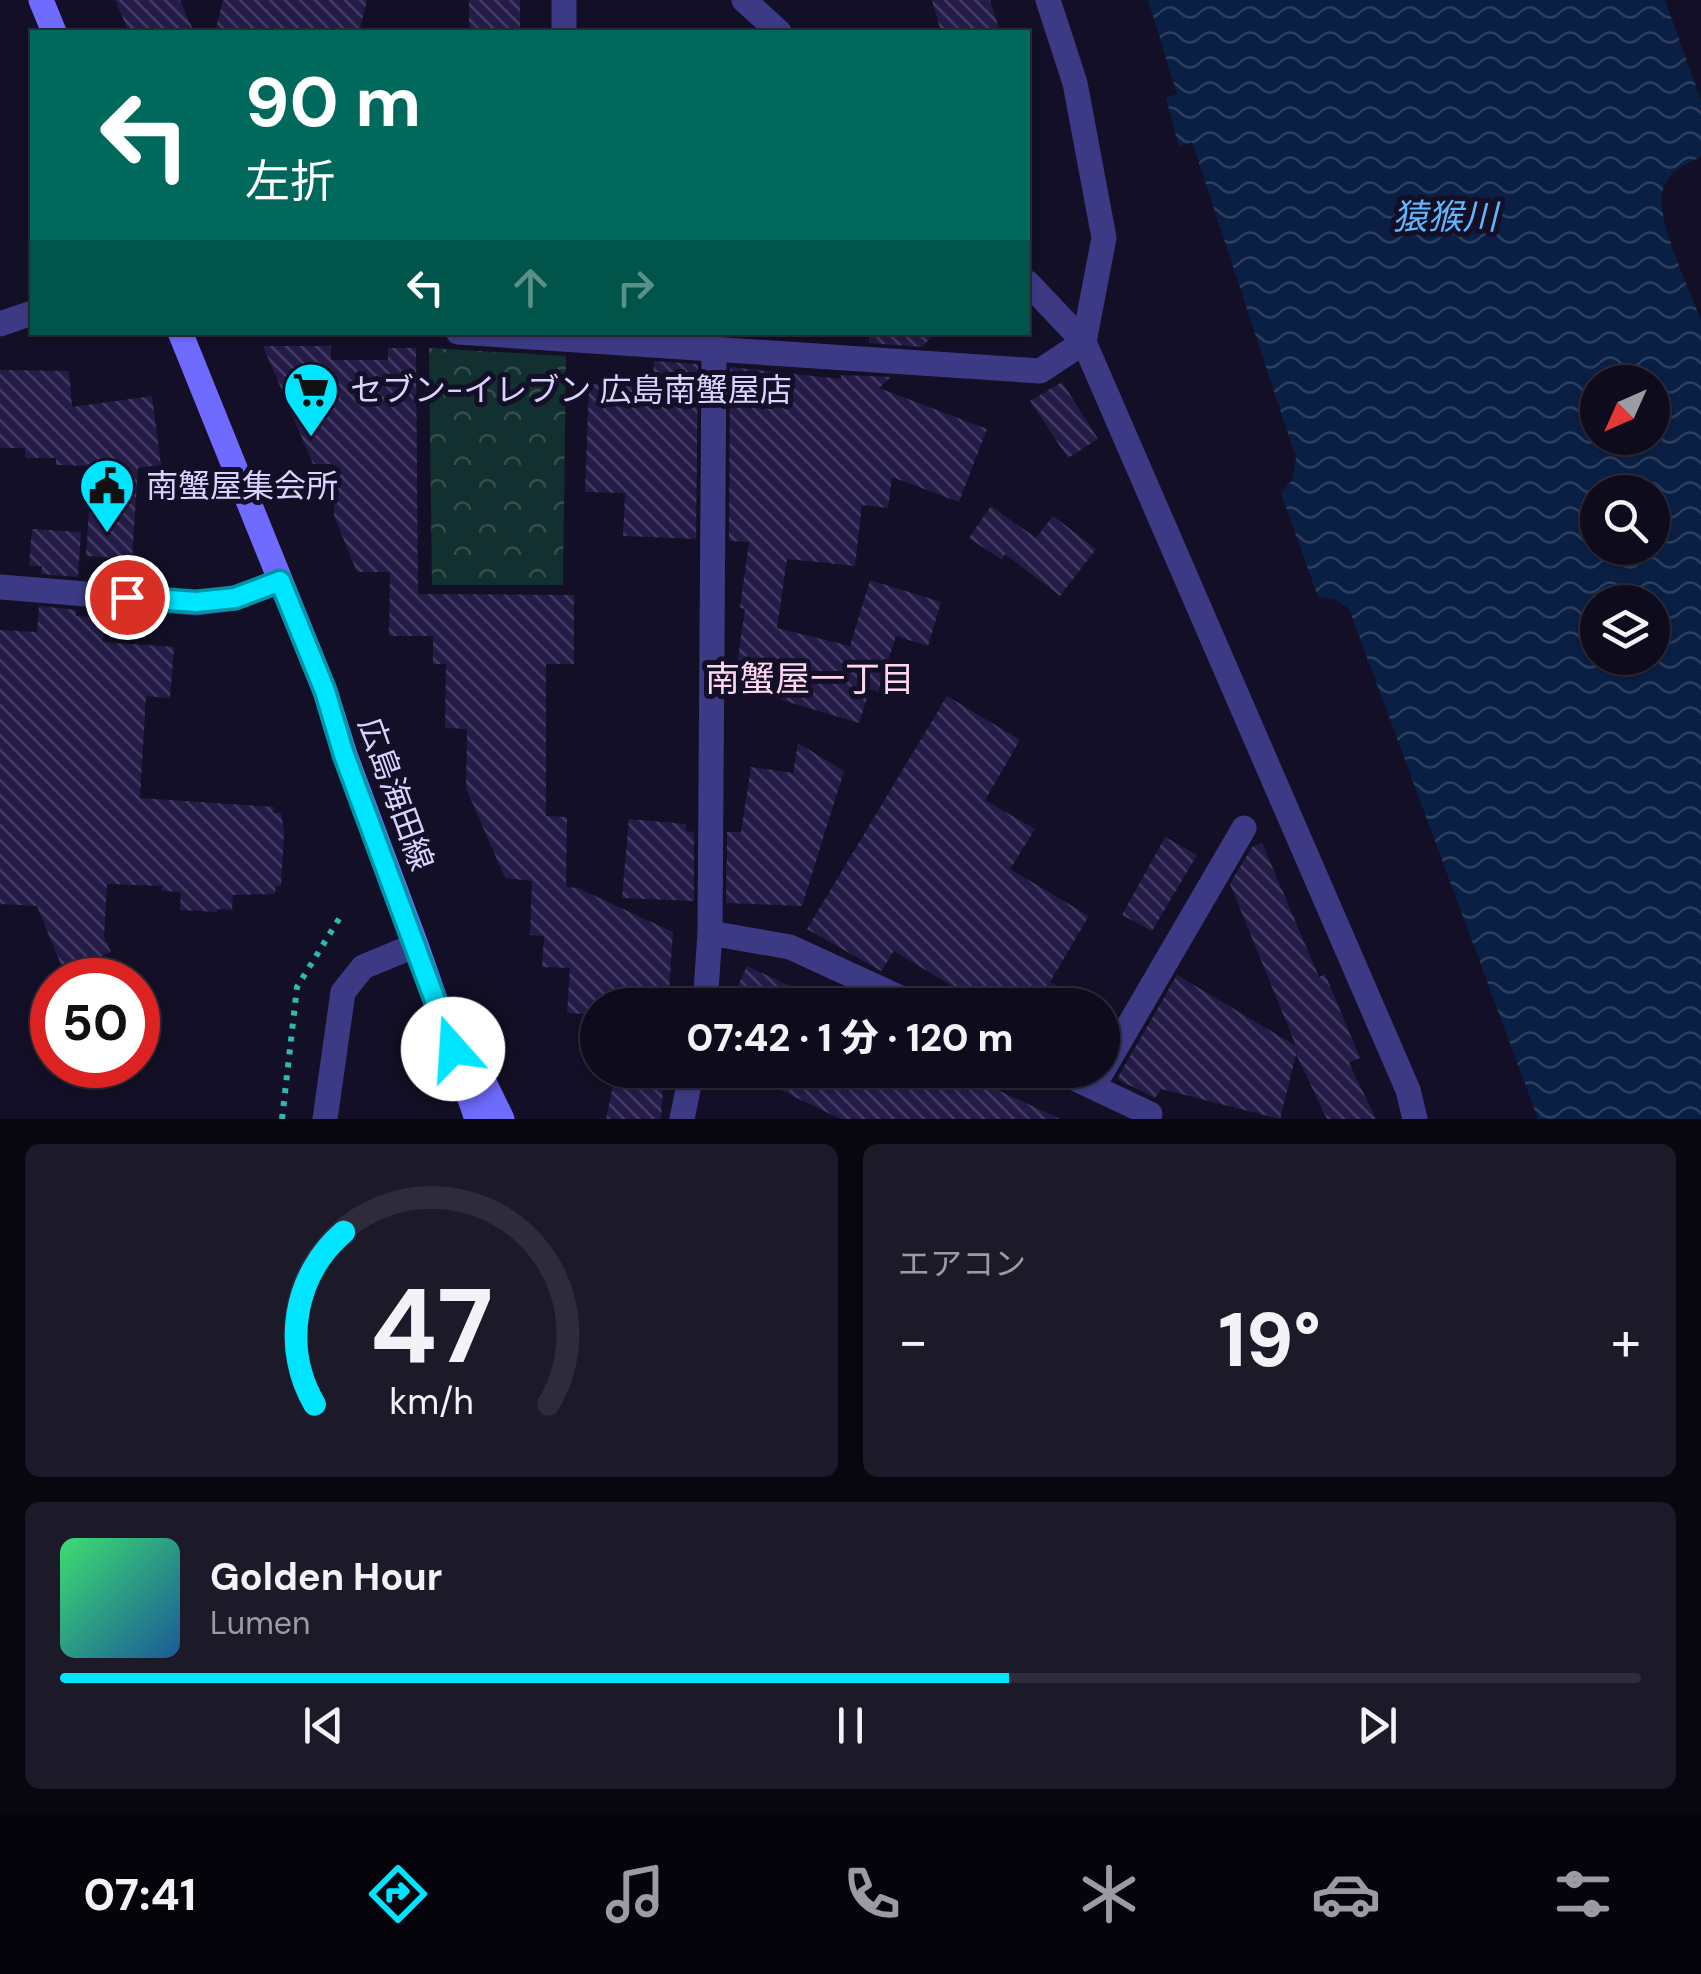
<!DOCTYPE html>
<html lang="ja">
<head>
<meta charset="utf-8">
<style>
	:root { --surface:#0e0b1c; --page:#1c1929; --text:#f1f3f6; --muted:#9b9ba3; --line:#2e2b3b; --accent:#00e5ff }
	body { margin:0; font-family:"DM Sans","Noto Sans JP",sans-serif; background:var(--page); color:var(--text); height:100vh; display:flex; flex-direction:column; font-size:38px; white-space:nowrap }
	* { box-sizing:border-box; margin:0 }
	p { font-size:32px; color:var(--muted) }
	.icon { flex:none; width:55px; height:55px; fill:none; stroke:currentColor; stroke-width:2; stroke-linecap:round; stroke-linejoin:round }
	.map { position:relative; height:1119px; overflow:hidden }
	.sheet { display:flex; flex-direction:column; gap:25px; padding:25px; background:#08060f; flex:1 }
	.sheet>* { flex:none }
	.guide { position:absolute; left:30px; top:30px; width:1000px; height:305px; border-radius:0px; box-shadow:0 2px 8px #0004,0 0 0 2px var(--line); background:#00695c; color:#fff; overflow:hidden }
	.needle { width:65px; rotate:225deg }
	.controls { position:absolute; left:1580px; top:365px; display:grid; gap:20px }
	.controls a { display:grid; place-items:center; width:90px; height:90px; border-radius:50%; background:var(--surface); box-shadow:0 2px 8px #0004,0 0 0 2px var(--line); font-size:50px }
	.speed { position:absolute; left:30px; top:958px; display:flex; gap:20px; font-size:50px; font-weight:700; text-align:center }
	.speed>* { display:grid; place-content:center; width:130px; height:130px; border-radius:50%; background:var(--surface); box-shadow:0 2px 8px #0004,0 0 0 2px var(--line); line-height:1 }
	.speed .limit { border:15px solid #d22; background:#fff; color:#111 }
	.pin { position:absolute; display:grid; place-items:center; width:85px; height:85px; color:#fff; margin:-42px; border:5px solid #fff; border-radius:50%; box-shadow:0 2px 10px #0007 }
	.me { position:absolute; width:110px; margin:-55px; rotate:341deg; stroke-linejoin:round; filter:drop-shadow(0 0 8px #0008) }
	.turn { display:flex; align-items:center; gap:35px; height:210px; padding:0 50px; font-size:45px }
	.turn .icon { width:130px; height:130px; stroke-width:2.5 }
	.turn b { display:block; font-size:70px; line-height:85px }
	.lanes { display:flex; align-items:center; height:95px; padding:0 50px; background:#0003; justify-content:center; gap:50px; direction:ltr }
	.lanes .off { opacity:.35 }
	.big { font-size:75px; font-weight:800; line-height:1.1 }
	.sheet .tile { flex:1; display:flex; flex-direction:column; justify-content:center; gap:15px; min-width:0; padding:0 35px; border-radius:15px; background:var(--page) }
	.sheet .dial { align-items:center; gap:0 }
	.dial svg { height:260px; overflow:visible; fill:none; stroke:var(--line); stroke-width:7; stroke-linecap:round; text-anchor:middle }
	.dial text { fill:var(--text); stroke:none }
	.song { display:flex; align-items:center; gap:30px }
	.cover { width:120px; height:120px; border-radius:15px; background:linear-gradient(135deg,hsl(140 70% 55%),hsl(210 70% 35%)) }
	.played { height:10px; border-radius:5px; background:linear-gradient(90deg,var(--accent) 60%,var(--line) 60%) }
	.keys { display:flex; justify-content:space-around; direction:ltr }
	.heat { display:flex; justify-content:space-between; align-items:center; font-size:55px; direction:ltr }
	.sheet .tiles { flex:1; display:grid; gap:25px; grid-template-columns:1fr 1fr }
	.tile:last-child { grid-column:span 2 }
	.trip { position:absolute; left:580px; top:988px; width:540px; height:100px; border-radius:50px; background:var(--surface); box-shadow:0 2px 8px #0004,0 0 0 2px var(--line); font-weight:800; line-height:100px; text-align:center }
	.dock { display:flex; height:160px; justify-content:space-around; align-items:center; background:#06040b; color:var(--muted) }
	.dock .icon { width:70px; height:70px }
	.dock .active { color:var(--accent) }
	.dock b { font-size:45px; color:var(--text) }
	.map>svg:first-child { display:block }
	.park { fill:url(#park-crowns) }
	.water { fill:url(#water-waves); fill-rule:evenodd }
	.building { fill:url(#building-back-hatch) }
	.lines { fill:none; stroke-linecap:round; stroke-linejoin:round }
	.path { stroke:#2fb8b0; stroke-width:6; stroke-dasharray:5 8; stroke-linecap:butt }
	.minor { stroke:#3d3a85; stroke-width:25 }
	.tertiary { stroke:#3d3a85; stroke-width:25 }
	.secondary { stroke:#6f6bff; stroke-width:25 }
	.route-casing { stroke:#0095a6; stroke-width:25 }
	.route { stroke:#00e5ff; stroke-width:18 }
	.labels { text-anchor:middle; stroke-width:10; stroke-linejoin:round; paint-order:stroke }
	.poi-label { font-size:32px; fill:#d9d4ff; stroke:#130f26; text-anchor:start }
	.street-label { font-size:32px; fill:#d9d4ff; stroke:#130f26 }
	.water-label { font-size:35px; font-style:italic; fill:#62b6ff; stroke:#130f26 }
	.neighbourhood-label { font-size:35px; fill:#ffd6f0; stroke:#130f26 }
</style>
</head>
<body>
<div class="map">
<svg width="1701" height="1119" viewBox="0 0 1701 1119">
	<defs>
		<pattern id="park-crowns" width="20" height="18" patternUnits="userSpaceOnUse" patternTransform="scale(2.5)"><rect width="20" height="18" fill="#12302f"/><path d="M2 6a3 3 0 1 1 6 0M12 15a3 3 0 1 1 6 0" fill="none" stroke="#344d4e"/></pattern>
		<pattern id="water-waves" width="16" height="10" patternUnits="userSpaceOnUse" patternTransform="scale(2.5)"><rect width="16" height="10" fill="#0a1f44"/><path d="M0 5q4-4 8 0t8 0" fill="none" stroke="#2d3f60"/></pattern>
		<pattern id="building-back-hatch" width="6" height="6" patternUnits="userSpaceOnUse" patternTransform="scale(2.5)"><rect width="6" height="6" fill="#241b47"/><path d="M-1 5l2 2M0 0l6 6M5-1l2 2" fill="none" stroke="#433b63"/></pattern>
	</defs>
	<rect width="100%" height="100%" fill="#130f26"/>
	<polygon class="park" points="429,348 566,356 563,585 432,585"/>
	<path class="water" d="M1148,0H1665L1701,100V157C1684,164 1666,173 1662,193C1656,218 1691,294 1701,321V1119H1538L1349,609L1335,599L1318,597L1281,493L1293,479L1296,458L1192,142L1179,147L1166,98L1177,94ZM1598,382H1652V438H1598ZM1598,492H1652V548H1598ZM1598,602H1652V658H1598Z"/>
	<g class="building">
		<polygon points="115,0 180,0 194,32 129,32"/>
		<polygon points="223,0 367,0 359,32 215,32"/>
		<rect x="469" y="0" width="51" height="32"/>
		<polygon points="932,0 990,0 1000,32 941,32"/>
		<polygon points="869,332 936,332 922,347 869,343"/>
		<polygon points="263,346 331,346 331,360 388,360 388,348 416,348 418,594 574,595 574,664 546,664 546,816 567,817 566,887 578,888 673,932 668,1005 598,1005 598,1015 567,1013 570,968 542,967 544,936 530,935 532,881 505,878 466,788 467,729 445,728 446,664 433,664 433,636 389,636 390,572 357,572 334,516 334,464 313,464"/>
		<polygon points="654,361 698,364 696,539 623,536 625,493 585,492 589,384 653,387"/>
		<polygon points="730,367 841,379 841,375 891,377 879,388 987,429 959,502 892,477 888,508 862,505 855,566 787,559 777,628 850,646 870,580 941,602 928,646 896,636 878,692 870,689 859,723 734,686 745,609 740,608 749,542 729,541"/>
		<polygon points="0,370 69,371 72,407 152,396 161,465 138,468 132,559 86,556 92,466 56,465 56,458 25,458 25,448 0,448"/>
		<polygon points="1062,382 1098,439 1068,458 1030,401"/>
		<polygon points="991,506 1036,538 1053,516 1096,549 1060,596 1005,554 1002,560 969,538"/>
		<polygon points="32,529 81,532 78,577 41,574 42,566 29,566"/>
		<polygon points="39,606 76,610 76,616 104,618 103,642 174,647 170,698 146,696 140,798 274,807 273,813 281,813 284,831 281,886 276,886 275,894 233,895 232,910 217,909 217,912 180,910 181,892 162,891 162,886 107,884 104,937 111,952 64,972 37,906 0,904 0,630 37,632"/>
		<polygon points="947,696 1020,740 985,800 1035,829 1010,869 1089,916 1050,982 1092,1005 984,1005 894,951 881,971 807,929"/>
		<polygon points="798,743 844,771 802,906 726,903 727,832 741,832 751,767 793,773"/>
		<polygon points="629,819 686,824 686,831 694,832 694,901 622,898"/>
		<polygon points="1165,837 1197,855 1152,931 1122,915"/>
		<polygon points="1262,843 1319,977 1325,974 1360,1058 1349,1063 1376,1119 1327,1119 1296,1054 1280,1119 1161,1089 1155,1098 1117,1079 1177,975 1296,1046 1230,884 1252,847"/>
		<polygon points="747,966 831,1005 729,1005"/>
		<polygon points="616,1070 664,1070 661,1119 606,1119"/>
		<polygon points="738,1070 955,1070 1060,1119 841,1119"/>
	</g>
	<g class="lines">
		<polyline class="path" points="282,1119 297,987 342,914"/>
		<g class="minor">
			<polyline points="744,0 779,32"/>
			<polyline points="564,32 564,0"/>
			<polyline points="1028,283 1084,342 1408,1090 1415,1119"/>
			<polyline points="458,332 1040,371 1084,342 1104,238 1075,83 1048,0"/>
			<polyline points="0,587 196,603 235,598 280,581"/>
			<polyline points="710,933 790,947 916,1005"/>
			<polyline points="705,1005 710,933 714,349"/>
			<polyline points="1057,1070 1150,1114"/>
			<polyline points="1093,1087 1244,828"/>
			<polyline points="325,1119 343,992 363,967 416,945"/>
			<polyline points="682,1119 692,1070"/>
		</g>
		<polyline class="tertiary" points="0,324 32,313"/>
		<g class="secondary">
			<polyline points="41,0 54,32"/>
			<polyline points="180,332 325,691 345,755 416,945 477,1119"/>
			<polyline points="465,1043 502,1119"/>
		</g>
	</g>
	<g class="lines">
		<g class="route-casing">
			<polyline id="route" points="127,597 196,602 235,598 280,581 325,691 344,755 453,1049"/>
		</g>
		<use href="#route" class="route"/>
	</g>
	<defs>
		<g id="supermarket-pin" transform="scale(2.875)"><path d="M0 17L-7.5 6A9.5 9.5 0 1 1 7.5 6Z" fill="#00e5ff" stroke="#130f26"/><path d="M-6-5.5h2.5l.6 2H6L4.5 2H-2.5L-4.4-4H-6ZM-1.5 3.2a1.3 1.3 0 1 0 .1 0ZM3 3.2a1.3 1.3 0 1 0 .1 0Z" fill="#111"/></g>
		<g id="civic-pin" transform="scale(2.875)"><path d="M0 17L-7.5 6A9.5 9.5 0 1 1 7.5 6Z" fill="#00e5ff" stroke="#130f26"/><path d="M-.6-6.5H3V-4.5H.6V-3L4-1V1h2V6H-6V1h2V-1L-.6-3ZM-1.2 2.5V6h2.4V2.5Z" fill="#111"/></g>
	</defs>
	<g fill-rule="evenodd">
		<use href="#supermarket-pin" x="311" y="390"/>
		<use href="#civic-pin" x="107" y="486"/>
	</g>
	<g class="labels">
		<g class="poi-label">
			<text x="350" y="401">セブン-イレブン 広島南蟹屋店</text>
			<text x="146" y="497">南蟹屋集会所</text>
		</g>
		<g class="street-label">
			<text transform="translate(396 794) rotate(70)" y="11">広島海田線</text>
		</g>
		<g class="water-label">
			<text x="1445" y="229">猿猴川</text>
		</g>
		<g class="neighbourhood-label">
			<text x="810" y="691">南蟹屋一丁目</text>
		</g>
	</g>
</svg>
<div class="controls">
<a><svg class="needle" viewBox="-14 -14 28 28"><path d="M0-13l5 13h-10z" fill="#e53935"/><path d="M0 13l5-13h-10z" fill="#9b9ba3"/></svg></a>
<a><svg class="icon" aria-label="search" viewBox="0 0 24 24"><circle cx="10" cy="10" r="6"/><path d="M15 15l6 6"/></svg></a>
<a><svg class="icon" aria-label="layers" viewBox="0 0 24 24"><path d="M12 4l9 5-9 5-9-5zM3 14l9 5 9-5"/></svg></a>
</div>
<div class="speed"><div class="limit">50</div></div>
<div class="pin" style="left:127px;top:597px;background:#d93025"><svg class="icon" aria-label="arrive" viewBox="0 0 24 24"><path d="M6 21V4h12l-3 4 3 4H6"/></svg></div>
<svg class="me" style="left:453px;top:1049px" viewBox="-20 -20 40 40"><circle r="19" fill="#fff"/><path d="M0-13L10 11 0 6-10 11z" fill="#00e5ff"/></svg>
<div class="trip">07:42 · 1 分 · 120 m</div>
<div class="guide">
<div class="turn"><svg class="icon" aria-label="left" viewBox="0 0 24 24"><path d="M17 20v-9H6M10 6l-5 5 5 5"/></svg><div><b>90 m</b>左折</div></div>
<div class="lanes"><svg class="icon" aria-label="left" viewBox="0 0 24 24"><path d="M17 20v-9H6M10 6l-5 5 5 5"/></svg><svg class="icon off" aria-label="ahead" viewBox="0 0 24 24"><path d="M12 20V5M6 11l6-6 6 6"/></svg><svg class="icon off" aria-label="right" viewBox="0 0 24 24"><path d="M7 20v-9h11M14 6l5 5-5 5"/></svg></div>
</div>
</div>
<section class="sheet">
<div class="tiles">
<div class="tile dial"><svg viewBox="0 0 100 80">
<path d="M14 69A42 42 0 1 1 86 69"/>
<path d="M14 69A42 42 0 0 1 23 16" stroke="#00e5ff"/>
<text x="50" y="56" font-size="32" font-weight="700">47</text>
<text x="50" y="72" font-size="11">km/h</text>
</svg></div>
<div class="tile"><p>エアコン</p>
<div class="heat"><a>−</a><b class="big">19°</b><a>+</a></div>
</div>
<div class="tile">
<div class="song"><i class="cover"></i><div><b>Golden Hour</b><p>Lumen</p></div></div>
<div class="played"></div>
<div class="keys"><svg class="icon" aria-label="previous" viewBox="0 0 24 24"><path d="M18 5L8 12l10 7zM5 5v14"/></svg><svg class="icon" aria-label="pause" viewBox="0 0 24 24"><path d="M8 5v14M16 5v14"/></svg><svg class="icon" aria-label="next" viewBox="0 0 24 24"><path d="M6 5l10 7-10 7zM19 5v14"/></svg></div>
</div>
</div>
</section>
<nav class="dock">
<b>07:41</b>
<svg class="icon active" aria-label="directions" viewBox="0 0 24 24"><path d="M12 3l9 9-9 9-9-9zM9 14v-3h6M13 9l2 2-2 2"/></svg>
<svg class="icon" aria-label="music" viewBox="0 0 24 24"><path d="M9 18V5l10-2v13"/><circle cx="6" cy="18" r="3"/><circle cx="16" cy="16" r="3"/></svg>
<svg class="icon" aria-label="phone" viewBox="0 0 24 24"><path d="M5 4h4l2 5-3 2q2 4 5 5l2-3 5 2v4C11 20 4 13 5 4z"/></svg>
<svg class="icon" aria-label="climate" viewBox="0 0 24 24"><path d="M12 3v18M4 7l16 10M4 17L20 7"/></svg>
<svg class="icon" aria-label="car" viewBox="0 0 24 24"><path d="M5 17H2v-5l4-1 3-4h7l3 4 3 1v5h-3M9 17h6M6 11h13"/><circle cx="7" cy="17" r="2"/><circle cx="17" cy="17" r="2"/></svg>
<svg class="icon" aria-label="filters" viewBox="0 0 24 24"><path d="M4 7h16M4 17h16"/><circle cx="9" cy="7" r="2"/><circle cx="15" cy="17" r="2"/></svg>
</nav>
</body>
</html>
